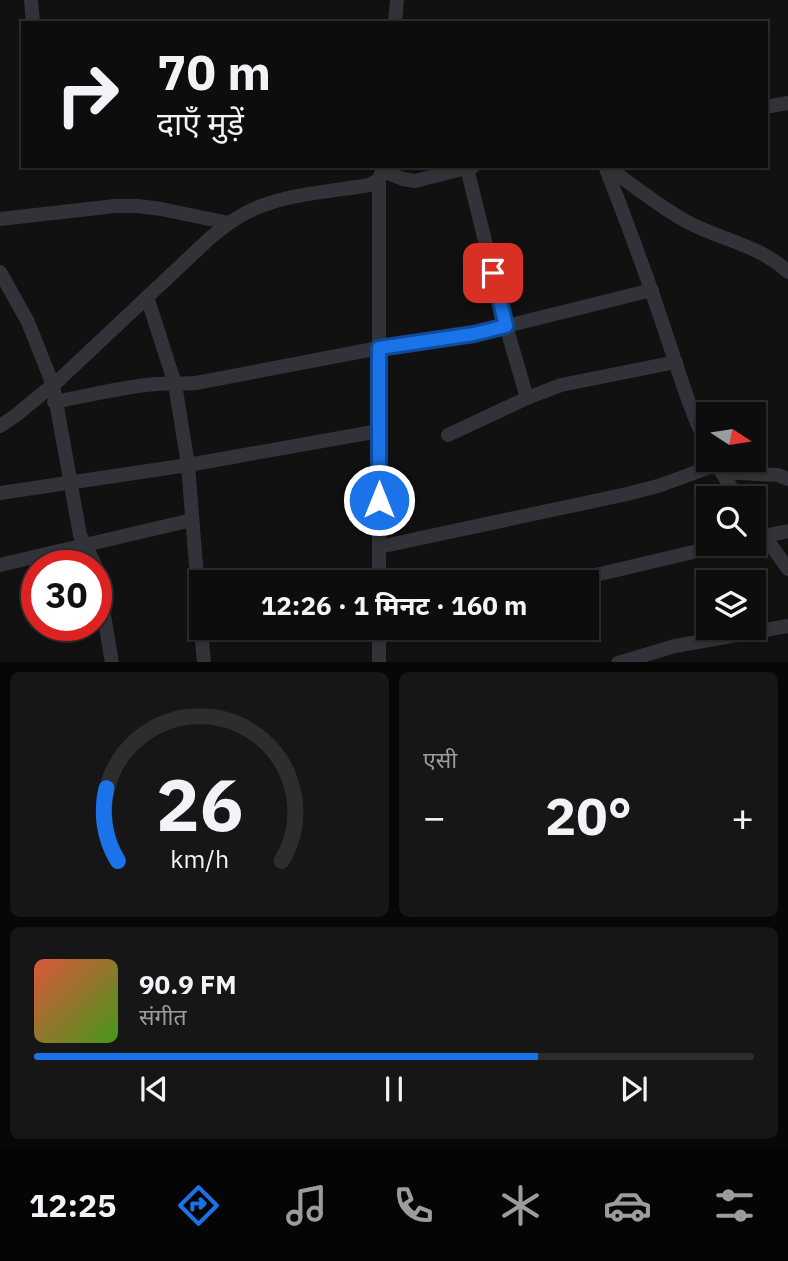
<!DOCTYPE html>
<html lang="hi">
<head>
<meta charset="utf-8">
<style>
	:root { --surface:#0d0d0e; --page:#161617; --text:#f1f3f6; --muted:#9a9c9e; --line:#2d2d2e; --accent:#1a73e8 }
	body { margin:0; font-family:"IBM Plex Sans","Noto Sans Devanagari",sans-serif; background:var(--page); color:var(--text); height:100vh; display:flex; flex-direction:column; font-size:26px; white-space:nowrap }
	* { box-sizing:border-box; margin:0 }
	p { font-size:23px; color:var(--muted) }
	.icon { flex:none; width:38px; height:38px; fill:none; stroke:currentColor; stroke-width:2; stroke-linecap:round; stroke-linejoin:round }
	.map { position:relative; height:662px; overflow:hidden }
	.drawer { display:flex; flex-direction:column; gap:10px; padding:10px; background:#070708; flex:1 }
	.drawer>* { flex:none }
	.guide { position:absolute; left:21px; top:21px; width:747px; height:147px; border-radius:0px; box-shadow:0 2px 5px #0004,0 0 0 2px var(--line); background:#0d0d0e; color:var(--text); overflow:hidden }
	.needle { width:46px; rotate:102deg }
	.buttons { position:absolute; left:696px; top:402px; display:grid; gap:14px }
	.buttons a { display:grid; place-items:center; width:70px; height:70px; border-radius:0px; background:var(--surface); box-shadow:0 2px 5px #0004,0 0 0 2px var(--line); font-size:35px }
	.speed { position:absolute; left:21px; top:550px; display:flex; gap:14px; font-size:35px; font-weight:700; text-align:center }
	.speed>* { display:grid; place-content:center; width:91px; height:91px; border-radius:50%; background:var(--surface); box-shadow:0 2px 5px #0004,0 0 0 2px var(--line); line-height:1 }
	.speed .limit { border:10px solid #d22; background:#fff; color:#111 }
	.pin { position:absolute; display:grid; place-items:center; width:60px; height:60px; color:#fff; margin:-30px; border-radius:14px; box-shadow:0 4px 10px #0006 }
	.me { position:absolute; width:77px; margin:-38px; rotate:0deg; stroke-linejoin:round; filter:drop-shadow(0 0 5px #0008) }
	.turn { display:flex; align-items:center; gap:24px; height:147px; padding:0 21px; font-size:32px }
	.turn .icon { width:91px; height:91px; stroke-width:2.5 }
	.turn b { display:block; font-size:49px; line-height:60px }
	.big { font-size:52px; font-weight:700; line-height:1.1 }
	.drawer .widget { flex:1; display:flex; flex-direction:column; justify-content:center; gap:10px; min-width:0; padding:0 24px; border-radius:10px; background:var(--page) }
	.drawer .dial { align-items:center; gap:0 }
	.dial svg { height:182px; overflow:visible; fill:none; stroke:var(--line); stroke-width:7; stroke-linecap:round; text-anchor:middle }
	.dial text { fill:var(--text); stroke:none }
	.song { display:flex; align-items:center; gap:21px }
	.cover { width:84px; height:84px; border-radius:10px; background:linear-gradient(135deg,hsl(10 70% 55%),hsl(100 70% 35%)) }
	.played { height:7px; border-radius:4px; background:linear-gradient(90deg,var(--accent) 70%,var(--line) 70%) }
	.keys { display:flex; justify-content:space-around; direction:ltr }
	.heat { display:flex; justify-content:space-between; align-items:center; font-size:38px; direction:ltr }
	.drawer .tiles { flex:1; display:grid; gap:10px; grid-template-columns:1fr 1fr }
	.widget:last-child { grid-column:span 2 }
	.trip { position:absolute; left:189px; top:570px; width:410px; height:70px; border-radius:0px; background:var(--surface); box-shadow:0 2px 5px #0004,0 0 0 2px var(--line); font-weight:700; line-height:70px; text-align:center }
	.tab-bar { display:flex; height:112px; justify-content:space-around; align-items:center; background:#050506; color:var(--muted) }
	.tab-bar .icon { width:49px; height:49px }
	.tab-bar .current { color:var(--accent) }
	.tab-bar b { font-size:32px; color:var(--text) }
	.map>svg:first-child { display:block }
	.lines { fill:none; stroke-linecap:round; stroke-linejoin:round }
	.minor { stroke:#313338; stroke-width:14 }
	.route-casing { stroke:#114b97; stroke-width:18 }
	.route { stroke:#1a73e8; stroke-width:12 }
</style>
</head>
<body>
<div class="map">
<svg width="788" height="663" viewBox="0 0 788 663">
	<rect width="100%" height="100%" fill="#111112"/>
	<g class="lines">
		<g class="minor">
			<polyline points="31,0 33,23"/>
			<polyline points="395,23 397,0"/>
			<polyline points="766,107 788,103"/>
			<path d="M605,166C624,215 643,264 659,313C675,359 688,407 709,450"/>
			<path d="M606,166C631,184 656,204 682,219C716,239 759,244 788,272"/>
			<polyline points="467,168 506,326 527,398"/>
			<polyline points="383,171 403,179 415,181 474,166"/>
			<polyline points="379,179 379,583"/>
			<polyline points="0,219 115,206 138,206 161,209 229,223"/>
			<polyline points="0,272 28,322 53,385 80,535 95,565"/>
			<polyline points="147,297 175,384 188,465 201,628"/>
			<path d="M54,402C87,396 125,386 157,384C170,383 183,384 196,383L379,348L474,334L652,290"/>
			<path d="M0,426L15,416L60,379L210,238C219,231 227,224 237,218C274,194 328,192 370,185L379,179L384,166"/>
			<polyline points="448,435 527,398 561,385 676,362"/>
			<polyline points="718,467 739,499"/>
			<polyline points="722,472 778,475 788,479"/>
			<polyline points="0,493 188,465 379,431"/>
			<polyline points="754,521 788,569"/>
			<polyline points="759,537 788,531"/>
			<polyline points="379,547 627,494 658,486 716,465"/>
			<polyline points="0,565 192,520"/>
			<polyline points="96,568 112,663"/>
			<polyline points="562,583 727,544"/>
			<polyline points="201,628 204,663"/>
			<polyline points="379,628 379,663"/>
			<polyline points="618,663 675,646 788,626"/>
		</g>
	</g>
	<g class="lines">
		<g class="route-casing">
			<polyline id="route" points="379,500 379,348 474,334 506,326 493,273"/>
		</g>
		<use href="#route" class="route"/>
	</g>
</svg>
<div class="buttons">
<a><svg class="needle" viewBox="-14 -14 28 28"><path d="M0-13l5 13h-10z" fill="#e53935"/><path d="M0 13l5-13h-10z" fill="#9a9c9e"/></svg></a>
<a><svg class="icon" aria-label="search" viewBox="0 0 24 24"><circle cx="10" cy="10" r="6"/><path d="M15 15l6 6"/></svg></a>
<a><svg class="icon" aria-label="layers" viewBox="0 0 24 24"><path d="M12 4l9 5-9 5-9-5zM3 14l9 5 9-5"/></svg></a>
</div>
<div class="speed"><div class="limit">30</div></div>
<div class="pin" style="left:493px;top:273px;background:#d93025"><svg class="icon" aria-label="arrive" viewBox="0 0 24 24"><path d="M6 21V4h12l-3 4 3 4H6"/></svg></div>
<svg class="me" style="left:379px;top:500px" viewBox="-20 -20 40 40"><circle r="17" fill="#1a73e8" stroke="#fff" stroke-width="3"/><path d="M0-11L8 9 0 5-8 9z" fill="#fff"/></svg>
<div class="trip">12:26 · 1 मिनट · 160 m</div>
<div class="guide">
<div class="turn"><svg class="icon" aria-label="right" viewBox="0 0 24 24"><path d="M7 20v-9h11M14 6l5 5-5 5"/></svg><div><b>70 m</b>दाएँ मुड़ें</div></div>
</div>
</div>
<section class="drawer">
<div class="tiles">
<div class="widget dial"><svg viewBox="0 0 100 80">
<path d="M14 69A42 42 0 1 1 86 69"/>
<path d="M14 69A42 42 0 0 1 9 37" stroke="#1a73e8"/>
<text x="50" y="56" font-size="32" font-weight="700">26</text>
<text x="50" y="72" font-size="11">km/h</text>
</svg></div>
<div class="widget"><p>एसी</p>
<div class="heat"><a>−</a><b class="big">20°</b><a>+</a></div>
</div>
<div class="widget">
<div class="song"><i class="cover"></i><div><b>90.9 FM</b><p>संगीत</p></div></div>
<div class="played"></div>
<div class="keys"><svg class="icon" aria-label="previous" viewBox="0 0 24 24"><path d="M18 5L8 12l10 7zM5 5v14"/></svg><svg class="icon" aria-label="pause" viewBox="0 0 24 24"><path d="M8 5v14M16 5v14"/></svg><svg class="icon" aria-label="next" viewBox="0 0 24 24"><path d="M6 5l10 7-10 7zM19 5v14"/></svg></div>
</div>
</div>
</section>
<nav class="tab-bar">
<b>12:25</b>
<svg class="icon current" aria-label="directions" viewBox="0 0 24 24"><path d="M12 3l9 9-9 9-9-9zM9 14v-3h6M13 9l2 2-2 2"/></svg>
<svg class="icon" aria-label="music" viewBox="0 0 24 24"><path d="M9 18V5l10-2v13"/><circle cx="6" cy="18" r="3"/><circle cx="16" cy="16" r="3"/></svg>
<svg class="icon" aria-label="phone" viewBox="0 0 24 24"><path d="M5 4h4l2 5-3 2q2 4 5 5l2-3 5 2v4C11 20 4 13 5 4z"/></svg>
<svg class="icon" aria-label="climate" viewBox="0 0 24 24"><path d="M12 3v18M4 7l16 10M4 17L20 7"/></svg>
<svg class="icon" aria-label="car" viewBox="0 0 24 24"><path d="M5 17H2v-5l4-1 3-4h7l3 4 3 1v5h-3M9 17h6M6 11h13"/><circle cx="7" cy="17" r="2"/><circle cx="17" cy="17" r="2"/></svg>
<svg class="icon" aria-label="filters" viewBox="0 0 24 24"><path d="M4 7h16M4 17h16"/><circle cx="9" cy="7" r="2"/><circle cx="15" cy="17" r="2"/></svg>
</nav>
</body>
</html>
